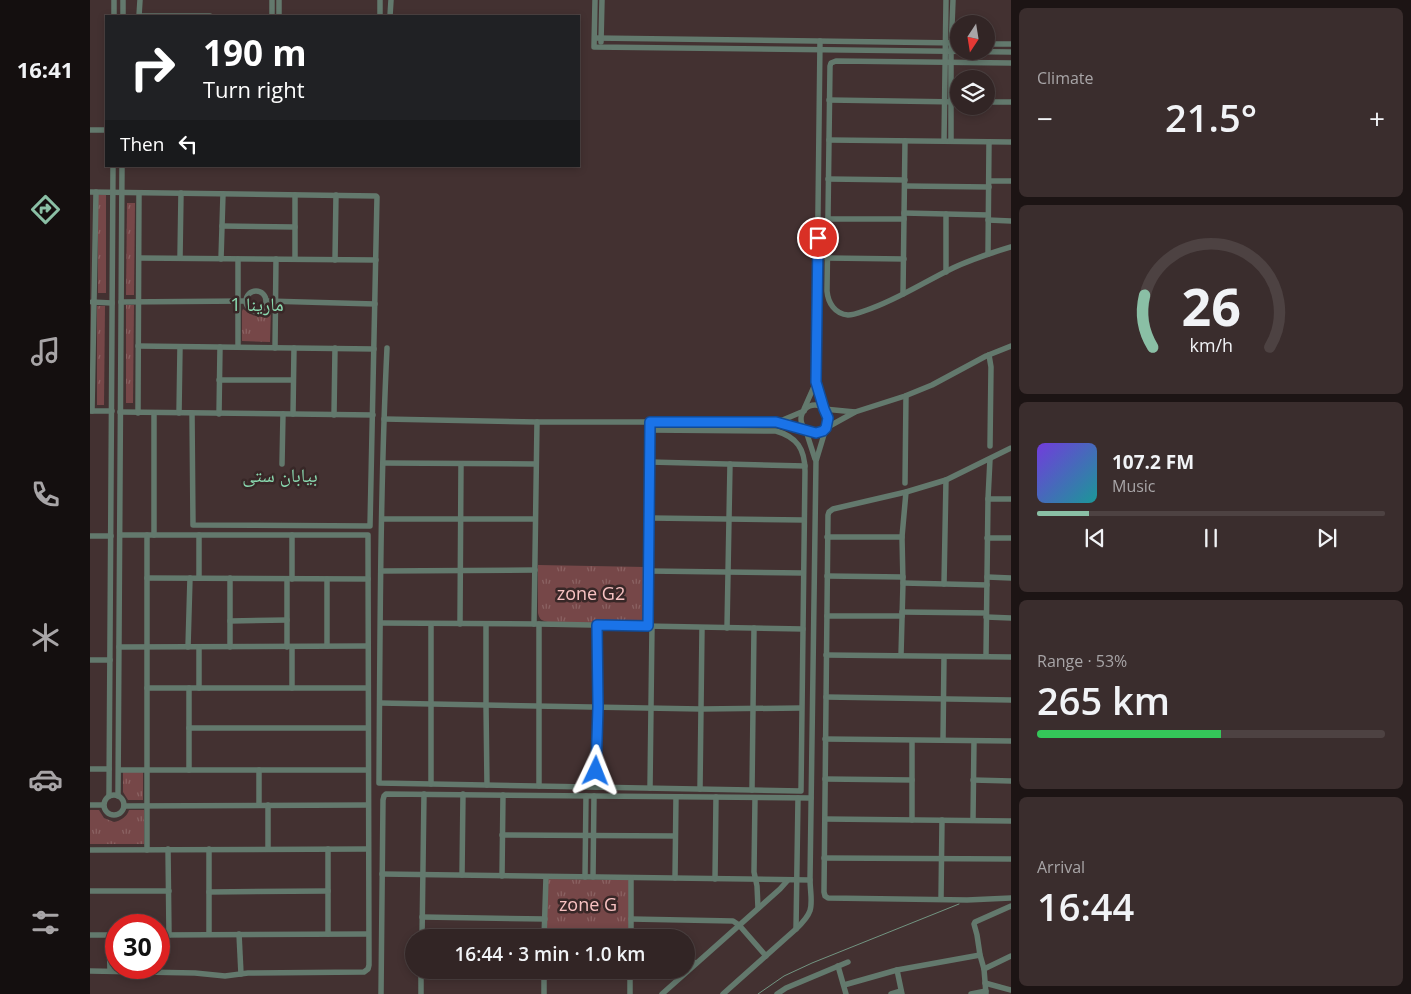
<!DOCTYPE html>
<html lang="en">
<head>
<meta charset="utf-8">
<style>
	:root { --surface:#322525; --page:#3a2d2d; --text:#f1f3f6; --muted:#a8a5a7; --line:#4d4242; --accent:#8abfa5 }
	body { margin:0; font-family:"Open Sans","Noto Naskh Arabic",sans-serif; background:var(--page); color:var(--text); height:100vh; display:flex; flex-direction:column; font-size:19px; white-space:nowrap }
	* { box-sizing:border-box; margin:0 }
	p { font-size:16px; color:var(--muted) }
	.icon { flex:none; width:28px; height:28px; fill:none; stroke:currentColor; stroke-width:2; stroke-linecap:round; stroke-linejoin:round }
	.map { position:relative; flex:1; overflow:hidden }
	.panel { display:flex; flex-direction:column; gap:8px; padding:8px; background:#1c1414; width:400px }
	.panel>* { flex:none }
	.hud { position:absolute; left:15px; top:15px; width:475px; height:152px; border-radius:0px; box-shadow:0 2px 8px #0003,0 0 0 1px var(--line); background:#202124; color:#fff; overflow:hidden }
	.needle { width:32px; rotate:192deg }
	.controls { position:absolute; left:860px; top:15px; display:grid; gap:10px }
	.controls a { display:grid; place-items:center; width:45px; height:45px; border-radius:50%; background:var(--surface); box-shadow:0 2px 8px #0003,0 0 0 1px var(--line); font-size:25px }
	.speed { position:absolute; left:15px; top:914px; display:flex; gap:10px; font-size:25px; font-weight:700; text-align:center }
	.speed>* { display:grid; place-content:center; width:65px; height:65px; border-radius:50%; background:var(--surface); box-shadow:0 2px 8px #0003,0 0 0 1px var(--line); line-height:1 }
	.speed .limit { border:8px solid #d22; background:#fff; color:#111 }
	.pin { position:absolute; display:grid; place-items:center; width:42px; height:42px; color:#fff; margin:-21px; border:2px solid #fff; border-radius:50%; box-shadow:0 1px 5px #0007 }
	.me { position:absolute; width:55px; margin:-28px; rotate:2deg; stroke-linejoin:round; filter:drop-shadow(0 0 4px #0008) }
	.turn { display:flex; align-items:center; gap:18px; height:105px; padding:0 15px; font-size:22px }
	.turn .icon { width:65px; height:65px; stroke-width:2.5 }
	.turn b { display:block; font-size:35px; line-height:42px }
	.then { display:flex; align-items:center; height:48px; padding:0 15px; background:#0003; gap:10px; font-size:19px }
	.big { font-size:38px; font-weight:600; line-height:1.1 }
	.panel .widget { flex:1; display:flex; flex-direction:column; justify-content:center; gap:8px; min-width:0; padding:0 18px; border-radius:8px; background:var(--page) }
	.panel .dial { align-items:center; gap:0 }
	.dial svg { height:130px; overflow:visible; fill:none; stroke:var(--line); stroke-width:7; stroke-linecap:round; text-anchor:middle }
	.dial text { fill:var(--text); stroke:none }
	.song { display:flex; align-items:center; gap:15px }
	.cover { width:60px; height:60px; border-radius:8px; background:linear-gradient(135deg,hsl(260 70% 55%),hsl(180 70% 35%)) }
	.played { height:5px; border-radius:2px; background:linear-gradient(90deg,var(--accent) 15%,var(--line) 15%) }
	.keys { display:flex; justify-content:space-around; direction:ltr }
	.heat { display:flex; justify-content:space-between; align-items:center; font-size:28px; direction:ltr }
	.charge { height:8px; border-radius:4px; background:linear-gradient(90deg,#34c759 53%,var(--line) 0) }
	.trip { position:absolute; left:315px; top:929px; width:290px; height:50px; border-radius:25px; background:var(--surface); box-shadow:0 2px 8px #0003,0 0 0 1px var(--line); font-weight:600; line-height:50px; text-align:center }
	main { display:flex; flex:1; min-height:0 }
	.menu { display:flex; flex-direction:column; width:90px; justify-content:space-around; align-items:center; background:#140f0f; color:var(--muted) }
	.menu .icon { width:35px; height:35px }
	.menu .selected { color:var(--accent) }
	.menu b { font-size:22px; color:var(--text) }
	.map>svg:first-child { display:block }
	.grass { fill:url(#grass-tufts) }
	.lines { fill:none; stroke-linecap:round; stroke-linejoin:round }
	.stream { stroke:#729481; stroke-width:1 }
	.minor { stroke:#63796d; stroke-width:5.5 }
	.route-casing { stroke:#114b97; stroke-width:12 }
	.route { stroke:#1a73e8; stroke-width:9 }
	.labels { text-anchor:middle; stroke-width:5; stroke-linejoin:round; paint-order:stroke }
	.park-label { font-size:18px; fill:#f8c2c2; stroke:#382727 }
	.neighbourhood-label { font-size:19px; fill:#8adab0; stroke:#382727 }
</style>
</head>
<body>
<main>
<nav class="menu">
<b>16:41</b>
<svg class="icon selected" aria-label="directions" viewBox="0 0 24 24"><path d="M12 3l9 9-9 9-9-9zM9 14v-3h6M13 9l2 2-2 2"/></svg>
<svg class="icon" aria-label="music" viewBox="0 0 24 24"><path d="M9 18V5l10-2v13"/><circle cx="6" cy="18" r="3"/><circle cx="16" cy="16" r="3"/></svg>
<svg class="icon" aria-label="phone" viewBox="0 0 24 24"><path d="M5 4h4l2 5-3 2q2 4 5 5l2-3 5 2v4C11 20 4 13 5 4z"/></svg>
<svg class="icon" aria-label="climate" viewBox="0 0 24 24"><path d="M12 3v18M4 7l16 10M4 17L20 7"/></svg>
<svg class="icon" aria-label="car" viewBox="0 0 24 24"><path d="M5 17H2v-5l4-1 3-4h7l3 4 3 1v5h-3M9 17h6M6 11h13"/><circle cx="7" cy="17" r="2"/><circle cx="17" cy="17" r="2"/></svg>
<svg class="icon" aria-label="filters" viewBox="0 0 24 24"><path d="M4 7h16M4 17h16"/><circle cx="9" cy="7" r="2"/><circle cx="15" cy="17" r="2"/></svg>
</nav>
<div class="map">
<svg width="921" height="994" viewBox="0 0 921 994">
	<defs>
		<pattern id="grass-tufts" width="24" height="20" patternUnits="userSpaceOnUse" patternTransform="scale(1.25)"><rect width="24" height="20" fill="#764748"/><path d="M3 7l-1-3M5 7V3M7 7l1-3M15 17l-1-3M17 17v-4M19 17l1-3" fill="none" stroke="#8a6262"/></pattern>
	</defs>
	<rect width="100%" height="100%" fill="#433131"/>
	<g class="grass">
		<rect x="8" y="195" width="8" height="98"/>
		<polygon points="37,203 45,203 44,295 36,295"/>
		<polygon points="36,305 44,305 43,403 36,403"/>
		<polygon points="7,306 15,306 14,405 7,405"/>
		<path d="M153,309C163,316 168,320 179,310H181L180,342L152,341V311Z"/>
		<path d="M448,565L555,567L554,619L552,622L548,624L458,622C452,621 449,619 448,613Z"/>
		<polygon points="33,772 53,772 53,800 38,800 33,792"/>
		<path d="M0,810H9L14,818L24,822C30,821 37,817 39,810H54V844H0Z"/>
		<polygon points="457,879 540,880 539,931 457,929"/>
	</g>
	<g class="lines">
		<polyline class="stream" points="668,994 694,976 722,963 869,904"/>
		<g class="minor">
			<polyline points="505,0 504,47 921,52"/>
			<polyline points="24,16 24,0"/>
			<polyline points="33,16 33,0"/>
			<polyline points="49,16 120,16"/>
			<polyline points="49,16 50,0"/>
			<polyline points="182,16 182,0"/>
			<polyline points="189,16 189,0"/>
			<polyline points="290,16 290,0"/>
			<polyline points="300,16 301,0"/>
			<polyline points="505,38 869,43"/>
			<polyline points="730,41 726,382 734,409 765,412"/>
			<polyline points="511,42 512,0"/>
			<polyline points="896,44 921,44"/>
			<path d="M921,63L746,61L741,63L740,66L737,291C738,303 745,314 758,315C764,315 771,312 777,310C807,300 834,282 863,268C882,259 901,253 921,247"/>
			<polyline points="739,100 869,102"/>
			<polyline points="896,102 921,102"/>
			<polyline points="0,130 16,130"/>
			<polyline points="739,140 921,142"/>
			<polyline points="854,141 856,0"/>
			<polyline points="861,141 861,51 863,0"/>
			<polyline points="738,179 815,180"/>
			<polyline points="899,181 921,181"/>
			<polyline points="815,186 899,187"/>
			<polyline points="0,192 286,196 287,197 280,526 103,525 102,413"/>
			<polyline points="814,213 898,215"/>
			<polyline points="738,219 814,219"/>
			<polyline points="898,220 921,221"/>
			<polyline points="132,226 205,227"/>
			<polyline points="898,254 899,142"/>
			<polyline points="49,258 286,260"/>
			<polyline points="90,258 91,193"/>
			<polyline points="737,258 814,259"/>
			<polyline points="131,259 133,194"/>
			<polyline points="205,259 205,195"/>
			<polyline points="245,260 246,195"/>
			<polyline points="856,272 856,214"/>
			<circle cx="166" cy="301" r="10"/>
			<polyline points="813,294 815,141"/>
			<polyline points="177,301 285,304"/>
			<polyline points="2,302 22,303"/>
			<polyline points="31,302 156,301"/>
			<polyline points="48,346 284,349"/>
			<polyline points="148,347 148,259"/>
			<polyline points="185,348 186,259"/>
			<path d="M297,348C290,493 290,638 289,783L711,791L715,471C715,449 707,437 686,431L560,430"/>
			<polyline points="899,355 901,367 900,446"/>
			<polyline points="129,380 203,380"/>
			<circle cx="725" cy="419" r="14"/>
			<polyline points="714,409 726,382"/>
			<polyline points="0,411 22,411"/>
			<polyline points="2,411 6,192"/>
			<polyline points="30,412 283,415"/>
			<polyline points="48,413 49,193"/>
			<polyline points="89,413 90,347"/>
			<polyline points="129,414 130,347"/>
			<polyline points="203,414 204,348"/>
			<polyline points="244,415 245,348"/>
			<polyline points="294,419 447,422 686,422 716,430"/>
			<polyline points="688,422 714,411"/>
			<polyline points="736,428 765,412 815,396 842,385 896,356 921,346"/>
			<polyline points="716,431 725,459"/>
			<polyline points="921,448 856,480 816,492 743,509 739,512 738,515 734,892 735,896 738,898 877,900 921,898"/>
			<polyline points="560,462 715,466"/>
			<polyline points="293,463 445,464"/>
			<polyline points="192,464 193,414"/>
			<polyline points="815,483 816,396"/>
			<polyline points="898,499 921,499"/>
			<polyline points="560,518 714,520"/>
			<polyline points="292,519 445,519"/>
			<polyline points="64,535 64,413"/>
			<polyline points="109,535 109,578"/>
			<polyline points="0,536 21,536"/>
			<polyline points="737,537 812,537"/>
			<polyline points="897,538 921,538"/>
			<polyline points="291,571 445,570"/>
			<polyline points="559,571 713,573"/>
			<polyline points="737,576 813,577"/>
			<polyline points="897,577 921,578"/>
			<polyline points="57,578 278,579"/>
			<polyline points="202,579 202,535"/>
			<polyline points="237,579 237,646"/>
			<polyline points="813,583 897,585"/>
			<polyline points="854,584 856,480"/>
			<polyline points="812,612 896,613"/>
			<polyline points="737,616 812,616"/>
			<polyline points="896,617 921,618"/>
			<polyline points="140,621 197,620"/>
			<polyline points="291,623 449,624 713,629"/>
			<polyline points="341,624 341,784"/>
			<polyline points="370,624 371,464"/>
			<polyline points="396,624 396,705 397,785"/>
			<polyline points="444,624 447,422"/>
			<polyline points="558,626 560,422"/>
			<polyline points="637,628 640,464"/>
			<polyline points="29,647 278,646"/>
			<polyline points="98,647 100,578"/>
			<polyline points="140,647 140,578"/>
			<polyline points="197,647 197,579"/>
			<polyline points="202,647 202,688"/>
			<polyline points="736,655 921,657"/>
			<polyline points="811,655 813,583 812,537 816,492"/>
			<polyline points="896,656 898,499 900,459"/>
			<polyline points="0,660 20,660"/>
			<polyline points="57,688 278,688"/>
			<polyline points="99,688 99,770"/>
			<polyline points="109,688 109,647"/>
			<polyline points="736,697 921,700"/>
			<polyline points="290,703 611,709 711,708"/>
			<polyline points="99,728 278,728"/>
			<polyline points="735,739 921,741"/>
			<polyline points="853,740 854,657"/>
			<polyline points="0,769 19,769"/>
			<polyline points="29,770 278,770"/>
			<polyline points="169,770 169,805"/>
			<polyline points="735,779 822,780"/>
			<polyline points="883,780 921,781"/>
			<polyline points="449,786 449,624"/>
			<polyline points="506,787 508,707 507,625"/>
			<polyline points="560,788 562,626"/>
			<polyline points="610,789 612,628"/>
			<polyline points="662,790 664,628"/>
			<circle cx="24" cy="805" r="10"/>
			<polyline points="19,796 23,166"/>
			<polyline points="28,796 32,166"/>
			<polyline points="665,798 664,872 667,886 668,908"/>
			<polyline points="0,805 13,805"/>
			<polyline points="34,806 278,805"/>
			<polyline points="735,819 921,821"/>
			<polyline points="822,820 822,741"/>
			<polyline points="883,820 884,741"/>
			<polyline points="412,835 585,836"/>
			<polyline points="78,849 79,935"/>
			<polyline points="119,849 119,934"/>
			<polyline points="178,849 178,805"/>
			<polyline points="238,849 238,934"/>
			<polyline points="0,850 278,849"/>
			<polyline points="57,850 57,535"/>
			<polyline points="734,858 921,859"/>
			<polyline points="292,874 720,880"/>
			<polyline points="372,875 373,794"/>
			<polyline points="412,876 413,795"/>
			<polyline points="495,877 496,796"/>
			<polyline points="503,877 504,796"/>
			<polyline points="585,878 586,797"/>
			<polyline points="625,879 626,797"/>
			<polyline points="0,891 79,891"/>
			<polyline points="119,892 238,891"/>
			<polyline points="851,899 852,820"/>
			<polyline points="332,917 455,919"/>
			<polyline points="541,919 643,921 649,925 676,956"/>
			<polyline points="706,929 708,798"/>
			<polyline points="454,932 541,933"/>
			<polyline points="149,934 151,974"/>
			<polyline points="0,935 26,935"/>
			<polyline points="19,935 20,971"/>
			<polyline points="69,935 278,934"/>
			<polyline points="332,938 334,794"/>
			<polyline points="454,938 456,877"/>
			<polyline points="541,938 541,878"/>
			<polyline points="596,960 606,963"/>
			<polyline points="748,966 756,994"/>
			<polyline points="894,969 921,956"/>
			<polyline points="454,970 454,994"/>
			<polyline points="807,970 812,994"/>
			<polyline points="0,971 105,973 135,976 158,973 274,972 278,969 279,965 278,535 30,535"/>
			<polyline points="895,983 921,990"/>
			<polyline points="754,985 807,970 890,955"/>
			<polyline points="291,994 293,800 294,796 296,794 721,798"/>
			<polyline points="331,994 331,970"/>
			<polyline points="540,994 540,970"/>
			<polyline points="572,994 690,889 698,880"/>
			<path d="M633,994L706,929C726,910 721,906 720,880L726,461L736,428"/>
			<polyline points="687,994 696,988 758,962"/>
			<polyline points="801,994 811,991"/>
			<polyline points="881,994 896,991"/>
			<polyline points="896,994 894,969 890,955 887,935 884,924 885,922 921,906"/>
		</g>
	</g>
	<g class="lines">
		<g class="route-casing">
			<polyline id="route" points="506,771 508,707 507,625 558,626 560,422 686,422 726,433 733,431 736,428 738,418 734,409 726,382 728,238"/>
		</g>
		<use href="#route" class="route"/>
	</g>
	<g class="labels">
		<g class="park-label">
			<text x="501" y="600">zone G2</text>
			<text x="498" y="911">zone G</text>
		</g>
		<g class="neighbourhood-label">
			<text x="167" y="311">مارینا 1</text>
			<text x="190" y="482">بیابان ستی</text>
		</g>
	</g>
</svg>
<div class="controls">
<a><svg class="needle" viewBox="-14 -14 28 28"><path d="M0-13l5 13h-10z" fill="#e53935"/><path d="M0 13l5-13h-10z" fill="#a8a5a7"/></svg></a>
<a><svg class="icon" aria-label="layers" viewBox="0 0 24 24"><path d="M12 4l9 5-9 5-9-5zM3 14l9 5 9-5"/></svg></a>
</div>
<div class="speed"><div class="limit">30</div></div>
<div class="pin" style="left:728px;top:238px;background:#d93025"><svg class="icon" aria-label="arrive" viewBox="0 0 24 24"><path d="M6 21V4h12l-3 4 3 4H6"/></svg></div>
<svg class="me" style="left:506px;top:771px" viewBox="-20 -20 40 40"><path d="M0-17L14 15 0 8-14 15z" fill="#1a73e8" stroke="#fff" stroke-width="4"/></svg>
<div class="trip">16:44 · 3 min · 1.0 km</div>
<div class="hud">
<div class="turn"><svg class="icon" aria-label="right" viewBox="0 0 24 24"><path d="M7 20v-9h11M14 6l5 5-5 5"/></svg><div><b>190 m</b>Turn right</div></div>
<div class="then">Then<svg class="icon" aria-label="left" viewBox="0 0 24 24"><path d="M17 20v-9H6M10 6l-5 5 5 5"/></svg></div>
</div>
</div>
<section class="panel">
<div class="widget"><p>Climate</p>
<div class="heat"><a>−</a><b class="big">21.5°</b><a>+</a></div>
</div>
<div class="widget dial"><svg viewBox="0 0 100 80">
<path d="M14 69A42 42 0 1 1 86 69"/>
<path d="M14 69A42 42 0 0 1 9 37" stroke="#8abfa5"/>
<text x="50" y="56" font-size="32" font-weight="700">26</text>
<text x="50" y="72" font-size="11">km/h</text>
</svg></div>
<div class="widget">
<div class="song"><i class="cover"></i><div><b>107.2 FM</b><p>Music</p></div></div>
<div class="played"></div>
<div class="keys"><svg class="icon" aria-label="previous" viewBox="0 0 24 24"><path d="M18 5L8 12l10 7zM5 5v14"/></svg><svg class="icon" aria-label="pause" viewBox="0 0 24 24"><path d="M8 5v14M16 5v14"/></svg><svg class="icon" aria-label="next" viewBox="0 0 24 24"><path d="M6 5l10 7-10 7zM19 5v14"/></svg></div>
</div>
<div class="widget"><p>Range · 53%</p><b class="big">265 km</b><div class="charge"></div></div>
<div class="widget"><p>Arrival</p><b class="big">16:44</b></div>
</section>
</main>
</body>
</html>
